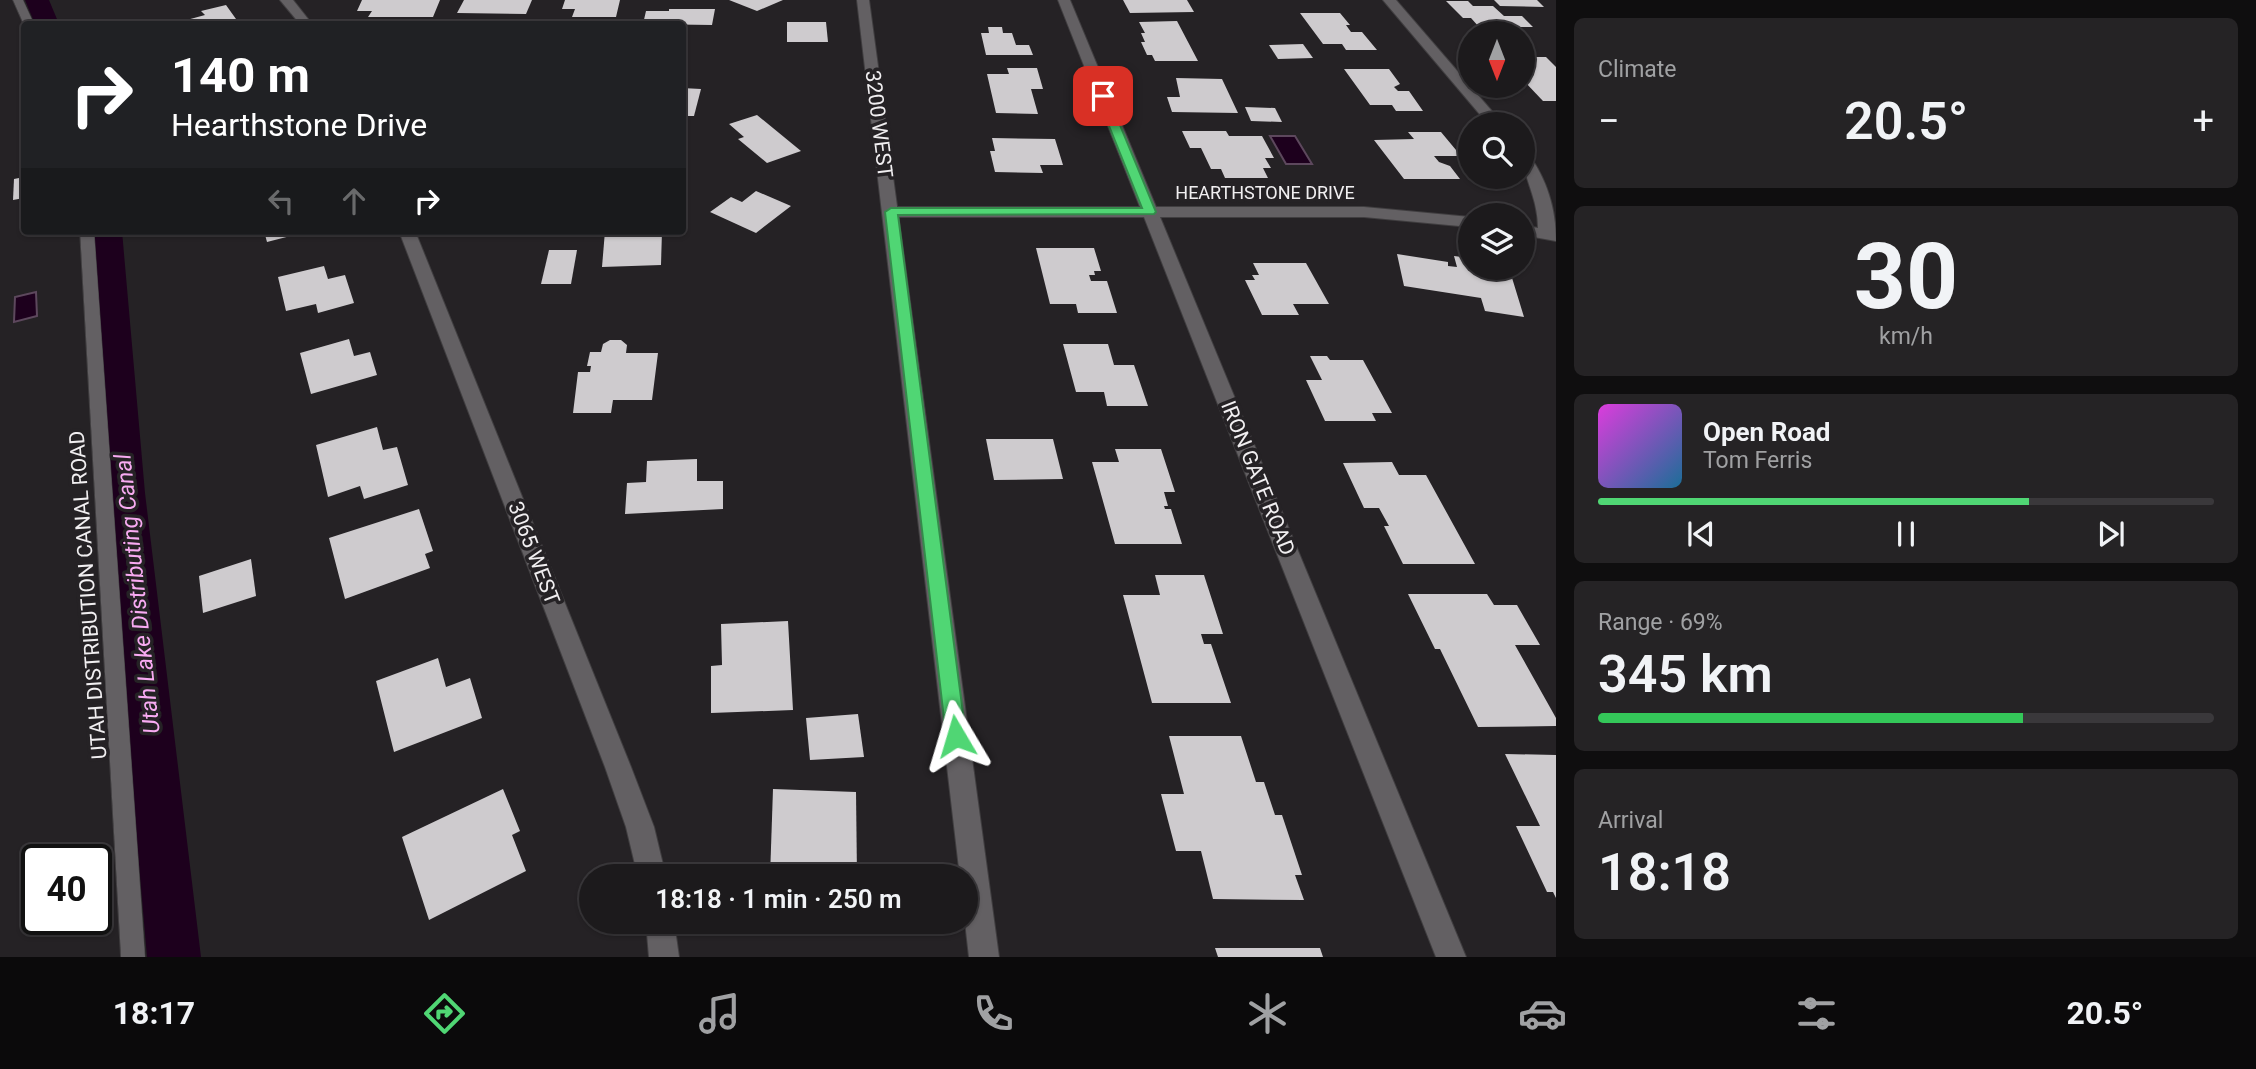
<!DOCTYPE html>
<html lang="en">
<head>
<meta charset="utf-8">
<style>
	:root { --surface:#1c1a1c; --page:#252325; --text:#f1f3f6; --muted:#a0a1a3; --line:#3a383b; --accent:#50d674 }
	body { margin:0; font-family:Roboto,sans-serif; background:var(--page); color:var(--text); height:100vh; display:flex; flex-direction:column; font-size:26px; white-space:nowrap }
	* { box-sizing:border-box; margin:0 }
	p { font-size:23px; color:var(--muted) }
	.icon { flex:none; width:38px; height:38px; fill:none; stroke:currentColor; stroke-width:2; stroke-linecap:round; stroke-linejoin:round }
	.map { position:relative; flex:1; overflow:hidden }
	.details { display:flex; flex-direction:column; gap:18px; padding:18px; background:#0f0e0f; width:700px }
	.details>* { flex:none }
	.guide { position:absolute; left:21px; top:21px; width:665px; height:214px; border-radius:7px; box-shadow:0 2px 5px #0004,0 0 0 2px var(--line); background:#202124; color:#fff; overflow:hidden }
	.needle { width:46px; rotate:180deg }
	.tools { position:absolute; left:1458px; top:21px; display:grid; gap:14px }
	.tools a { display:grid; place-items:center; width:77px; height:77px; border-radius:50%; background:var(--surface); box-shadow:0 2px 5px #0004,0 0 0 2px var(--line); font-size:35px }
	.speed { position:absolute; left:21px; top:844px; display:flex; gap:14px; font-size:35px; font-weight:700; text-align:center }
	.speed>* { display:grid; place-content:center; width:91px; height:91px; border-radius:50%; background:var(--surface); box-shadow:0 2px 5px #0004,0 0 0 2px var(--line); line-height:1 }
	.speed .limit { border:4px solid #111; border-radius:10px; background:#fff; color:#111 }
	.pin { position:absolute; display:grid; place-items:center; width:60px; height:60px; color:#fff; margin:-30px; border-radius:14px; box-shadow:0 4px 10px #0006 }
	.me { position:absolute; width:77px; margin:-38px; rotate:353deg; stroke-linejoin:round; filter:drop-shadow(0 0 5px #0008) }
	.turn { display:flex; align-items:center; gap:24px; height:147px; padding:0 35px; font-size:32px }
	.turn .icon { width:91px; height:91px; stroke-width:2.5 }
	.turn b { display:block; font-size:49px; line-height:60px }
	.lanes { display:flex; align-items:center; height:66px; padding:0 35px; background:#0003; justify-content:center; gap:35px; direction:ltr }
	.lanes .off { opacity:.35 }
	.big { font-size:52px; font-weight:600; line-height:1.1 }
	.details .widget { flex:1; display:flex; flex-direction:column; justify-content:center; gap:10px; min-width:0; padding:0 24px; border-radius:10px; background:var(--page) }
	.details .dial { align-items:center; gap:0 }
	.dial b { font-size:91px; line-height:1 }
	.song { display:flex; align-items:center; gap:21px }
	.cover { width:84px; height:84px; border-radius:10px; background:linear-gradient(135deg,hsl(300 70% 55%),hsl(200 70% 35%)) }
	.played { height:7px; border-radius:4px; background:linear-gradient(90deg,var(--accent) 70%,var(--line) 70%) }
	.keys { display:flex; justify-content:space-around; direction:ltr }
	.heat { display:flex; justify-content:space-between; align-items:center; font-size:38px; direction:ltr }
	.charge { height:10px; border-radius:5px; background:linear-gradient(90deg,#34c759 69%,var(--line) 0) }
	.trip { position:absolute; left:579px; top:864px; width:399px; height:70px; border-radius:35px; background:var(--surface); box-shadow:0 2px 5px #0004,0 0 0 2px var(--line); font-weight:600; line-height:70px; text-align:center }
	.menu { display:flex; height:112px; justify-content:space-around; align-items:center; background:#0b0a0b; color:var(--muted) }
	.menu .icon { width:49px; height:49px }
	.menu .selected { color:var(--accent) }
	.menu b { font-size:32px; color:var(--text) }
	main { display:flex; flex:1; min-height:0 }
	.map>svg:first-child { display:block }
	.water { fill:#1d001d; stroke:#5d485d; stroke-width:2 }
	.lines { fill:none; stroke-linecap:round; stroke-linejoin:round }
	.canal { fill:#1d001d; fill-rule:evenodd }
	.building { fill:#cecbce }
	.service-casing { stroke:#403e40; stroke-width:1 }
	.minor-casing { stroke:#403e40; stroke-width:2 }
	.tertiary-casing { stroke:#403e40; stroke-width:2 }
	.service { fill:#636063; fill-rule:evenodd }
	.minor { fill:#636063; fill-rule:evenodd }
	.tertiary { fill:#636063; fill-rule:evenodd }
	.route { fill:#50d674; stroke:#348b4b; stroke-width:2 }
	.labels { text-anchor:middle; stroke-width:7; stroke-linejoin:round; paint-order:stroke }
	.far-street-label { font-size:18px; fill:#f1eff1; stroke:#252225 }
	.street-label { font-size:21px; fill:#f1eff1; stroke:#252225 }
	.water-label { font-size:23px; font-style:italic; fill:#f8abf2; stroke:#252225 }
</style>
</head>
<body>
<main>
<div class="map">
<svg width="1556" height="957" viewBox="0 0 1556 957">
	<rect width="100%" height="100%" fill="#252225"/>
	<g class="water">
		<polygon points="1270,136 1295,136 1312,164 1286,164"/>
		<polygon points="36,292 37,316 14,322 15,297"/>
	</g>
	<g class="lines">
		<g class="canal">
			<polygon points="25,0 49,0 59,24 35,24"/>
			<polygon points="92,231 122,231 145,493 201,957 147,957 107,493"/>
		</g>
	</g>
	<g class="building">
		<polygon points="362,0 440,0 433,17 368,17 372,11 357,11"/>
		<polygon points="464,0 532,0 526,14 457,13"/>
		<polygon points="565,0 620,0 616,17 572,17 575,9 562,9"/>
		<polygon points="729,0 783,0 757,11"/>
		<polygon points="1123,0 1187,0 1194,12 1130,13"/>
		<polygon points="1494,0 1537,0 1544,7 1500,6"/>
		<polygon points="1446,1 1468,1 1473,6 1493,6 1504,16 1522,16 1533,27 1507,27 1512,32 1497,32 1492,27 1479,27 1471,18 1463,18"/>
		<polygon points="226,5 236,19 223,22 224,24 172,24 205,15 201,11"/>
		<polygon points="669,9 715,9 712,25 643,24 646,11 669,11"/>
		<polygon points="1300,13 1340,13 1350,25 1346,25 1351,32 1362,32 1377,50 1346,50 1342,44 1323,44"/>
		<polygon points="1177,21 1198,61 1155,61 1152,55 1147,55 1141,42 1145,42 1141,33 1145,33 1139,22"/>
		<polygon points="787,22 826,22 828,42 787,42"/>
		<polygon points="988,27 1002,27 1003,33 1012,33 1016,45 1029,45 1033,55 986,55 981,33 989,33"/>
		<polygon points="1303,44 1313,58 1278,59 1269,45"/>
		<polygon points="1522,57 1546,57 1556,67 1556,101 1543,101 1522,79"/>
		<polygon points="1007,68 1037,68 1043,89 1031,89 1038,114 996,113 987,74 1009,74"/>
		<polygon points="1344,69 1389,69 1400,84 1394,87 1398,91 1409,91 1423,111 1396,111 1392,105 1370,105"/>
		<polygon points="1176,78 1222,79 1238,113 1172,112 1167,97 1180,97"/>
		<polygon points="682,88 701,89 694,116 682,116"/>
		<polygon points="1245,107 1275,108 1282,122 1251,121"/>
		<polygon points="757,115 801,151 767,163 738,139 744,137 729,124"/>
		<polygon points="1182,131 1226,131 1229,136 1262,136 1274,158 1265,158 1271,168 1263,168 1268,178 1225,178 1221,169 1211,169 1201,148 1190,148"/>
		<polygon points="1408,132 1441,132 1461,156 1434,156 1439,162 1450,166 1460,179 1404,179 1374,140 1414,139"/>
		<polygon points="992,138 1055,139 1063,165 1040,165 1043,173 995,172 990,151 995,151"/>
		<polygon points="24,177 24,198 13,200 14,179"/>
		<polygon points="756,191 791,206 756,233 710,212 731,197 742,202"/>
		<polygon points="264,231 306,231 306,232 267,242"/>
		<polygon points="605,231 662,231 661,265 602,267"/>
		<polygon points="1036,248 1094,248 1101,271 1094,271 1095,275 1089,275 1091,281 1107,281 1117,313 1078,313 1076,304 1050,304"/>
		<polygon points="549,250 577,250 571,284 541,284"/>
		<polygon points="1397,254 1448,262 1448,266 1457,267 1454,256 1470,258 1470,268 1509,268 1524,317 1485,311 1481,298 1404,286"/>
		<polygon points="1253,263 1306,263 1329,304 1293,304 1299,315 1262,315 1245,280 1255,280 1252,275 1259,275"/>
		<polygon points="324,266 328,279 345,275 354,303 318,313 316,304 286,311 278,277"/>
		<polygon points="349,339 354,356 370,352 377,375 311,394 300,353"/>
		<polygon points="610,340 621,340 627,345 626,353 658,353 652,400 613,400 611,413 573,413 578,372 590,372 591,366 587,366 590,352 601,352 603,344"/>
		<polygon points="1063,344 1108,344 1114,365 1134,365 1148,406 1107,406 1104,392 1076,392"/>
		<polygon points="1310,356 1327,356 1330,360 1363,360 1392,413 1372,413 1376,421 1325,421 1306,380 1322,380"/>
		<polygon points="377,427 383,450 397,447 408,485 364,499 360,486 328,497 316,445"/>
		<polygon points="986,439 1053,439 1063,479 994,480"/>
		<polygon points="1115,449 1161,449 1175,492 1164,492 1168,506 1164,506 1165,509 1171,509 1182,544 1115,544 1092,462 1119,462"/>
		<polygon points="697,459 697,481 723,481 723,509 625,514 627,483 646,482 647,461"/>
		<polygon points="1392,462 1399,475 1426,475 1475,564 1403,564 1384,526 1389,526 1379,508 1364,508 1343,463"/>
		<polygon points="419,509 433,551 425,554 430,568 345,599 329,538"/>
		<polygon points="251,559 256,596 203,613 199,576"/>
		<polygon points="1155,575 1204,575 1223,634 1201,634 1204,644 1211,644 1231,703 1152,703 1123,595 1160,595"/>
		<polygon points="1408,594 1487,594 1494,605 1517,605 1540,645 1515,645 1556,718 1556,726 1478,727 1440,649 1435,649"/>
		<polygon points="788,621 793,710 711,713 711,666 722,665 721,624"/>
		<polygon points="438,658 446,687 470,678 482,718 394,752 376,681"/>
		<polygon points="858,714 864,757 810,760 806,718"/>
		<polygon points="1169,736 1241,736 1256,782 1264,782 1275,815 1282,815 1302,875 1295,875 1304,900 1213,899 1201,851 1176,851 1161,794 1184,794"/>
		<polygon points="1505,754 1556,755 1556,898 1553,892 1547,892 1516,826 1540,826"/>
		<polygon points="503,789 520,831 512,835 526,871 429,920 402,837"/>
		<polygon points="773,789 856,792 857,877 770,877"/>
		<polygon points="1215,948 1320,948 1323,957 1218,957"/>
	</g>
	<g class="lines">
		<g class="service-casing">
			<g id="service">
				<polygon points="13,0 23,0 34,24 24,25"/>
				<polygon points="80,231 94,231 145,957 121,957"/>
			</g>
		</g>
		<g class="minor-casing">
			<g id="minor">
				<polygon points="280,0 293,0 312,24 300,24"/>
				<polygon points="1058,0 1070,0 1156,207 1364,207 1470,217 1470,227 1364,217 1160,217 1466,957 1436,957 1144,217 891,217 883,212 891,207 1140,207"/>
				<polygon points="1383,0 1396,0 1503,124 1488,124"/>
				<path d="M1522,151L1527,152C1547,179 1556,209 1556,241L1522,235V225L1538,228C1538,196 1522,177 1522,151Z"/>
				<polygon points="399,231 415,231 631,767 654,827 666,877 638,877 626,827 605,767"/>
				<polygon points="646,922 674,922 679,957 649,957"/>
			</g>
		</g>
		<g class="tertiary-casing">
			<polygon id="tertiary" points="857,0 869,0 999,957 969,957 965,922 966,877 960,877"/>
		</g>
		<use href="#service" class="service"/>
		<use href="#minor" class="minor"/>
		<use href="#tertiary" class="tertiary"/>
	</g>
	<polygon class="route" points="1103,93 1108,96 1156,212 1154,214 898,215 966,736 963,743 956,745 949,743 946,736 885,212 891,208 1142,208 1097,96"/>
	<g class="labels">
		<g class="far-street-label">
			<text x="1265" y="199">HEARTHSTONE DRIVE</text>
		</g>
		<g class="street-label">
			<text transform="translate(879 124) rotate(83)" y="7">3200 WEST</text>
			<text transform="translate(1258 478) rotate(68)" y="7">IRON GATE ROAD</text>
			<text transform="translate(534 553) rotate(69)" y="7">3065 WEST</text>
			<text transform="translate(88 595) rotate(-94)" y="7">UTAH DISTRIBUTION CANAL ROAD</text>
		</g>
		<g class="water-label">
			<text transform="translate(137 594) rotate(-96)" y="8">Utah Lake Distributing Canal</text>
		</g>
	</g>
</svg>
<div class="tools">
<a><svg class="needle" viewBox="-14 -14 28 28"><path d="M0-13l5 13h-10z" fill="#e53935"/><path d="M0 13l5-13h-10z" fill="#a0a1a3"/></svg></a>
<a><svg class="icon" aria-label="search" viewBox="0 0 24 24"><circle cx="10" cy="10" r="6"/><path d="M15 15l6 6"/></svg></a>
<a><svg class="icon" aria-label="layers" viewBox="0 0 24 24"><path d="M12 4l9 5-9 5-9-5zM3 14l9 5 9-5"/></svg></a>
</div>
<div class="speed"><div class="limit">40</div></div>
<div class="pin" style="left:1103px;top:96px;background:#d93025"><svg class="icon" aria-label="arrive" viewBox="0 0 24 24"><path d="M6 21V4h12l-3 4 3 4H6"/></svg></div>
<svg class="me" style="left:956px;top:736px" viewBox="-20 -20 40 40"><path d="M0-17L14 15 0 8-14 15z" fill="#50d674" stroke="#fff" stroke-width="4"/></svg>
<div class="trip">18:18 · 1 min · 250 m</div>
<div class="guide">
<div class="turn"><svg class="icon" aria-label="right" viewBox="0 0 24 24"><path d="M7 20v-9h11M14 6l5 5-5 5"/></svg><div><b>140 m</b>Hearthstone Drive</div></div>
<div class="lanes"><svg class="icon off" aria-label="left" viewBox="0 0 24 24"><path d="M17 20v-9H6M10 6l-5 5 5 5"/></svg><svg class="icon off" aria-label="ahead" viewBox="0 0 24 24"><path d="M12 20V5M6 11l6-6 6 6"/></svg><svg class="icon" aria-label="right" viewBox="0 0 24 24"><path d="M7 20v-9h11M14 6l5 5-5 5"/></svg></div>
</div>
</div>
<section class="details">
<div class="widget"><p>Climate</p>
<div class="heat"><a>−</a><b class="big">20.5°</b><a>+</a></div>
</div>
<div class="widget dial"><b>30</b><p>km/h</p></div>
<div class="widget">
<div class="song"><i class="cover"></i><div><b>Open Road</b><p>Tom Ferris</p></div></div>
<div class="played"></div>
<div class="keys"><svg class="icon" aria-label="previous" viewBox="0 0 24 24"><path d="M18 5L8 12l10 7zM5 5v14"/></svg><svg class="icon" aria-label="pause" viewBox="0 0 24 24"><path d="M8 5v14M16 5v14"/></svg><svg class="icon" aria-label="next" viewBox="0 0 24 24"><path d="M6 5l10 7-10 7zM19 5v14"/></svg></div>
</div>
<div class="widget"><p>Range · 69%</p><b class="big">345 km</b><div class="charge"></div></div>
<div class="widget"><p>Arrival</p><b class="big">18:18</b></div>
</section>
</main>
<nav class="menu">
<b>18:17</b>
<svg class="icon selected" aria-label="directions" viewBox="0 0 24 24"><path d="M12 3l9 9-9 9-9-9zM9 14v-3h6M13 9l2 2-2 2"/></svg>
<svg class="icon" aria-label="music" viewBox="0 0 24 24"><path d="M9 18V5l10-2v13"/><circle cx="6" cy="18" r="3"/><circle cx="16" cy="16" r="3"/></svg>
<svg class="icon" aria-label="phone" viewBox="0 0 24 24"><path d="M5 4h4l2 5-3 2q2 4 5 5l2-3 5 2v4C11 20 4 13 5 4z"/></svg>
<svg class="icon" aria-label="climate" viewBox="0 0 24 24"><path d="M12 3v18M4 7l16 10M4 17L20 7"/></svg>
<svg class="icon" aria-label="car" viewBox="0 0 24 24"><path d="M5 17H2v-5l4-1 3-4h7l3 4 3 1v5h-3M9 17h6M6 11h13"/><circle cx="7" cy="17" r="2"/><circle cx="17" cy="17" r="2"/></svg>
<svg class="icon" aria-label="filters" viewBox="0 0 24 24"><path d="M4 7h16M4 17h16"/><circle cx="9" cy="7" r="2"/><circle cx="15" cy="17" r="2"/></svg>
<b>20.5°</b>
</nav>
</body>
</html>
